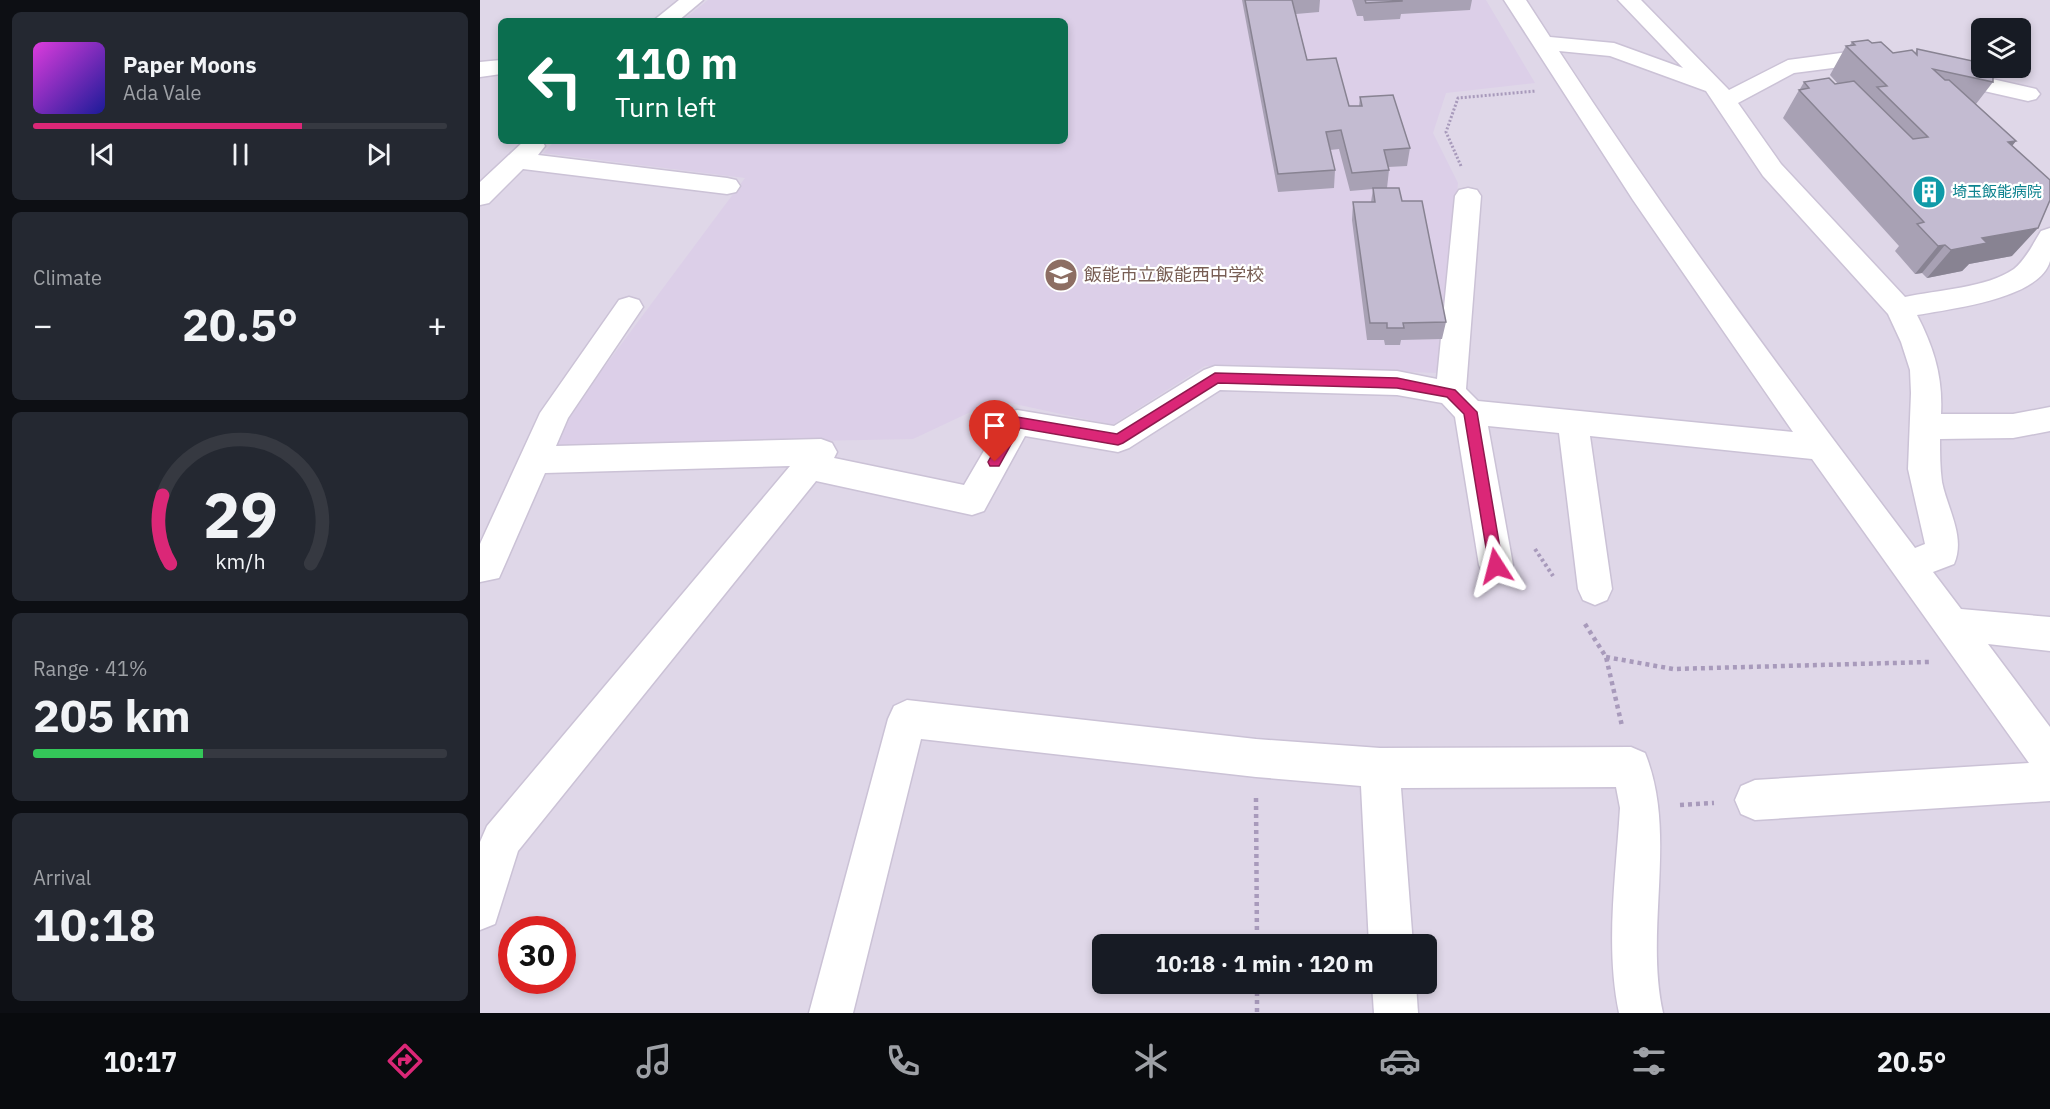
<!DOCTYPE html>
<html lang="en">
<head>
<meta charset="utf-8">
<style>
	:root { --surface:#171b24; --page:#242831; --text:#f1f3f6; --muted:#9ea1a6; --line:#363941; --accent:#db2777 }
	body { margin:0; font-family:"IBM Plex Sans","Noto Sans JP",sans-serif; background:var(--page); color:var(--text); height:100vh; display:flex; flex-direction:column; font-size:22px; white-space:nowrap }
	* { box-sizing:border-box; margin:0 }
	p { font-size:20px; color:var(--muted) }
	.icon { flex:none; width:33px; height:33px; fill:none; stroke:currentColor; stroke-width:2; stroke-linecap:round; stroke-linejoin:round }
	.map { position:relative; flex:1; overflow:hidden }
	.side { display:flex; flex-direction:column; gap:12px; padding:12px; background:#0d0f14; width:480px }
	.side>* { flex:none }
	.banner { position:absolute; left:18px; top:18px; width:570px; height:126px; border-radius:9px; box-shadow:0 3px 9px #0003; background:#0b6e4f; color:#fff; overflow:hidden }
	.tools { position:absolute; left:1491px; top:18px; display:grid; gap:12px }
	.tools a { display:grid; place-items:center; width:60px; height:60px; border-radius:9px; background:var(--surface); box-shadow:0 3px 9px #0003; font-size:30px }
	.speed { position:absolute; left:18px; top:916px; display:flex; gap:12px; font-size:30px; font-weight:700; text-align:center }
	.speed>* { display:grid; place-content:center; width:78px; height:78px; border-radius:50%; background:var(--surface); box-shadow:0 3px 9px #0003; line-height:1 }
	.speed .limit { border:9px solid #d22; background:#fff; color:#111 }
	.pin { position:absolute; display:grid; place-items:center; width:51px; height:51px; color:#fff; margin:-62px -26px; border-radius:50% 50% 50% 0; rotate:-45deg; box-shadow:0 0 6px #0007 }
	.pin .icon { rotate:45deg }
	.me { position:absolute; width:66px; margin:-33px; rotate:351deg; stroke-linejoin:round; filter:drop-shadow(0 0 4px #0008) }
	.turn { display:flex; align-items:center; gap:21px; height:126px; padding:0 18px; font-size:27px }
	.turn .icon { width:78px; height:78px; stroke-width:2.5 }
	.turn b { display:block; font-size:42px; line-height:51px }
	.big { font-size:45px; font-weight:700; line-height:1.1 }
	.side .tile { flex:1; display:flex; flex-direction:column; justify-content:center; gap:9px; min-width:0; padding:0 21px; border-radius:9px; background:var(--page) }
	.side .dial { align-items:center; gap:0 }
	.dial svg { height:156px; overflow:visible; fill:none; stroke:var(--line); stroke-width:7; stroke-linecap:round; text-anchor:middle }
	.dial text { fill:var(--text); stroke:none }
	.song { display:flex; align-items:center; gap:18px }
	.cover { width:72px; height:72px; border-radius:9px; background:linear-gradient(135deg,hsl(300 70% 55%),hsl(240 70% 35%)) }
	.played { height:6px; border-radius:3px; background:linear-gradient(90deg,var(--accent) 65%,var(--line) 65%) }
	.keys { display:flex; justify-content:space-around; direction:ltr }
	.heat { display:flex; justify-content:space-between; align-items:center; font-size:33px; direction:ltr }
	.charge { height:9px; border-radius:4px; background:linear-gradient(90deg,#34c759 41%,var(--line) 0) }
	.trip { position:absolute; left:612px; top:934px; width:345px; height:60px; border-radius:9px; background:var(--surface); box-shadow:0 3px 9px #0003; font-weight:700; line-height:60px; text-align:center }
	.menu { display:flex; height:96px; justify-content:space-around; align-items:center; background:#090b0e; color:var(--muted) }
	.menu .icon { width:42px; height:42px }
	.menu .selected { color:var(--accent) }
	.menu b { font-size:27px; color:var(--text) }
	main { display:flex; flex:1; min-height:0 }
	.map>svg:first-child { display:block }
	.residential { fill:#dfd7e8; fill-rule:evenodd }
	.education { fill:#dccfe8 }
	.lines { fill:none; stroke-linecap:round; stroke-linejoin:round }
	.minor-casing { stroke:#cbc2d6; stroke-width:3 }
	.path-far2 { stroke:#a89abb; stroke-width:3; stroke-dasharray:2 2; stroke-linecap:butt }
	.path-far1 { stroke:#a89abb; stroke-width:4; stroke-dasharray:3 3; stroke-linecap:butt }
	.path { stroke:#a89abb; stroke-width:4.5; stroke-dasharray:4 4; stroke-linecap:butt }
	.minor { fill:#fff; fill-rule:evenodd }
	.wall { fill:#a8a1b4 }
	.shaded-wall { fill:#888392 }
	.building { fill:#c3bbd1; stroke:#888392; stroke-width:1.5 }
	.route { fill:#db2777; stroke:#8e194d; stroke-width:1.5 }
	.labels { text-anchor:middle; stroke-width:4.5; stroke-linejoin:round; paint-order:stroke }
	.far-culture-label { font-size:15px; fill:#0d838f; stroke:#fff; text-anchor:start }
	.education-label { font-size:18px; fill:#785e54; stroke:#fff; text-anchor:start }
</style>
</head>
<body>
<main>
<section class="side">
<div class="tile">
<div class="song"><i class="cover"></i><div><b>Paper Moons</b><p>Ada Vale</p></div></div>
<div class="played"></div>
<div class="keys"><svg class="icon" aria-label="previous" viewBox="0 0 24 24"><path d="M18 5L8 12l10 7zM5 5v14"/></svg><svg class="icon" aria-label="pause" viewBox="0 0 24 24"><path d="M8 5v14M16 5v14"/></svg><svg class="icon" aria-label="next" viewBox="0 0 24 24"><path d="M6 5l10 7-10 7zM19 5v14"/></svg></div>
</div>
<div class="tile"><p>Climate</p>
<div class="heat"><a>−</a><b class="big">20.5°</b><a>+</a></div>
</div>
<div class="tile dial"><svg viewBox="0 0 100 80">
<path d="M14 69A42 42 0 1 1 86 69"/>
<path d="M14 69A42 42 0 0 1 10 34" stroke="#db2777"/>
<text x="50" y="56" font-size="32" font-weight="700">29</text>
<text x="50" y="72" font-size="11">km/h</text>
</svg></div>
<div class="tile"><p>Range · 41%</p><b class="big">205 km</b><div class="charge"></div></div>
<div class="tile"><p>Arrival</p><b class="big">10:18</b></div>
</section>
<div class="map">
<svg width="1570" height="1013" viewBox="0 0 1570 1013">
	<rect width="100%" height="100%" fill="#eae4f0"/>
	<path class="residential" d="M0,0H1570V1013H0ZM21,21H585V141H21ZM1502,28H1540V68H1502ZM32,930H82V981H32ZM622,945H946V984H622Z"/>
	<polygon class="education" points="228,0 1006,0 1055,83 966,93 953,133 978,183 960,373 725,366 632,425 516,400 433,439 75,446 93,409 265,178 63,153 75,141 585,141 585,21 202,21"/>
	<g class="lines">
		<g class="minor-casing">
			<g id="minor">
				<polygon points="199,0 223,0 198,21 173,21"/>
				<path d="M1024,0H1046L1070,37L1134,43L1203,68L1138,0H1161L1249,90L1308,60L1376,51L1411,57L1414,62L1411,67L1403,69L1376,65L1314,73L1258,103L1301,164L1425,297C1457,290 1507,288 1534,269C1546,259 1553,244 1561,231L1570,228C1570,238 1570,251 1570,261C1560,299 1469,309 1437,315C1454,348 1463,377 1461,414H1533L1570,407V431L1533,438L1460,439C1460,453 1460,468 1462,482C1467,508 1486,537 1474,564L1453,572L1481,609L1570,617V651L1508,644L1570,727V801L1275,820L1261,814L1255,800L1261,786L1275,780L1549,763L1332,459L1110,436L1132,589L1127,600L1115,605L1103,600L1098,589L1079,433L1008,426L1033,565L1028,576L1016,580L1004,576L999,565L975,417L962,403L917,395L740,390L649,448L638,452L545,436L504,511L492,515L336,481L38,851L15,924L0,930V842L7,826L310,466L65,473L19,578L0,582V544L60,413L139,300L149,297L159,300L163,307L88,418L76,446L341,439L352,443L357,452L354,458L484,485L526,413L537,410L634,426L724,370L735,366L917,371L957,379L975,196L979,190L988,188L997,190L1001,196L986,389L998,401L1313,432L1153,200ZM1079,51L1130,56L1226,91L1283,176L1408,314L1421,342L1430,370L1431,393L1428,469L1445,544L1435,548C1312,385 1190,222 1079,51Z"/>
				<polygon points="21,60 21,74 0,77 0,62"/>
				<polygon points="1468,69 1556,89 1560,94 1556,99 1548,101 1460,81 1457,76 1460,71"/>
				<polygon points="44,141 62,141 65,146 58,155 247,178 256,180 260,186 256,192 247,194 43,169 9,203 0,205 0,182"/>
				<path d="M427,700L776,739L900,748L1151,747L1165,753C1198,834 1164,928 1183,1013H1139C1125,947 1136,875 1140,808L1136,787L921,788L933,945H889L881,786L776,777L441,739L373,1013H329L408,719L414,706Z"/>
				<polygon points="892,984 936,984 938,1013 894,1013"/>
			</g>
		</g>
		<polyline class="path-far2" points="981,166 966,132 978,98 1056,91"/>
		<polyline class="path-far1" points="1055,549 1073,576"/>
		<g class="path">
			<polyline points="1105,624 1126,657 1142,726"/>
			<polyline points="1126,657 1193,669 1449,662"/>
			<polyline points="776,798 777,945"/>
			<polyline points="1200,805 1234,803"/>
			<polyline points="777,984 777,1013"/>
		</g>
		<use href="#minor" class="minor"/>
	</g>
	<g class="wall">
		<polygon points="762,0 840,0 839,12 816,14 827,60 869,106 879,106 880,97 930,148 927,166 908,167 909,170 907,188 922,201 966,322 962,339 921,340 920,345 905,345 904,340 887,340 872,220 873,202 891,202 893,189 870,191 859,149 850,150 855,170 854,188 798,192"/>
		<polygon points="872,0 992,0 990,10 921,14 920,19 884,21 883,16 877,16"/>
		<polygon points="1372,42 1392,43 1413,53 1435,53 1437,49 1513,82 1496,104 1536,141 1532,146 1532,256 1489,264 1482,271 1447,278 1442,273 1435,274 1415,251 1419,246 1303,118 1319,90 1320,89 1324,82 1358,84 1350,75 1366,46 1370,45"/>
	</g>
	<g class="shaded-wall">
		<polygon points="1536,141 1513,169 1528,142"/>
		<polygon points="1558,228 1532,256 1489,264 1482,271 1447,278 1471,250 1502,238"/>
		<polygon points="1465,245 1442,273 1435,274 1458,246"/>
	</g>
	<g class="building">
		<polygon points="765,0 812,0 827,60 856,58 869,106 882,106 880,97 913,95 930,148 904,150 909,170 872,173 861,130 846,132 855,170 798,174"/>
		<polygon points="885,0 922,0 922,1 886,3"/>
		<polygon points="1388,40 1392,43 1401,42 1413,53 1432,50 1437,55 1437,49 1502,63 1502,68 1513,68 1513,82 1453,69 1465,80 1469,80 1536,141 1528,142 1570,180 1570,200 1558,228 1502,238 1507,243 1471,250 1465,245 1458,246 1437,224 1444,222 1319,90 1329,88 1324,82 1349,78 1355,84 1374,81 1433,139 1448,137 1397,87 1407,86 1366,46 1375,45 1372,42"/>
		<polygon points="893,188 919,188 922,201 942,201 966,322 923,323 924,328 907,328 907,323 890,323 873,202 895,202"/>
	</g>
	<polygon class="route" points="735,373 917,378 975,390 997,412 1023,566 1021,570 1016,572 1011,570 1009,566 984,414 967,397 917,388 738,383 643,443 638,445 540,428 519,466 510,466 508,462 532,418 537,417 637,434"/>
	<defs>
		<g id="building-disc" transform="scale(1.725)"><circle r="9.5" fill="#0f9aa8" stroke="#fff"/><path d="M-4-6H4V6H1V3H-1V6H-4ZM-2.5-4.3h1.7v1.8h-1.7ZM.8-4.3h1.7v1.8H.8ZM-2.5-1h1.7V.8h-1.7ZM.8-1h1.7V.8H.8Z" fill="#fff"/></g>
		<g id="school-disc" transform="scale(1.725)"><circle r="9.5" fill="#8d6e63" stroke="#fff"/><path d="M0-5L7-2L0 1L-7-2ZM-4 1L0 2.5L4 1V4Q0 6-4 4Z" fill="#fff"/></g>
	</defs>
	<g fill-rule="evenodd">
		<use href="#building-disc" x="1449" y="192"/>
		<use href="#school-disc" x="581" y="275"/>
	</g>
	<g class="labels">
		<g class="far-culture-label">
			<text x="1472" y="197">埼玉飯能病院</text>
		</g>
		<g class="education-label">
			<text x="604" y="281">飯能市立飯能西中学校</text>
		</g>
	</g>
</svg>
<div class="tools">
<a><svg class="icon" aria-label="layers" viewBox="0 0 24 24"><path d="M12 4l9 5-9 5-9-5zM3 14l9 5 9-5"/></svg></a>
</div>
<div class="speed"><div class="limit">30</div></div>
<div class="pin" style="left:515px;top:462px;background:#d93025"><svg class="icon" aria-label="arrive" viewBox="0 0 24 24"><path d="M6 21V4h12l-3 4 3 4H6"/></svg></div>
<svg class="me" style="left:1016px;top:566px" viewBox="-20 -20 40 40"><path d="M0-17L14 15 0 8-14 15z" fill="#db2777" stroke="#fff" stroke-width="4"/></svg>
<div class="trip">10:18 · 1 min · 120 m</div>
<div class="banner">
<div class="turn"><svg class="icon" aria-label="left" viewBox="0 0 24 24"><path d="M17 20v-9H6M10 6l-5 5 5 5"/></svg><div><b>110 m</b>Turn left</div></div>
</div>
</div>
</main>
<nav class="menu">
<b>10:17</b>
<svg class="icon selected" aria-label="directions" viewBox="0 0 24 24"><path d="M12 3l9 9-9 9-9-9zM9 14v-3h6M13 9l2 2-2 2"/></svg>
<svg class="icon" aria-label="music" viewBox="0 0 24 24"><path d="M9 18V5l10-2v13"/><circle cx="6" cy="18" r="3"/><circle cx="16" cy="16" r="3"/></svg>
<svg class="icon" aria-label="phone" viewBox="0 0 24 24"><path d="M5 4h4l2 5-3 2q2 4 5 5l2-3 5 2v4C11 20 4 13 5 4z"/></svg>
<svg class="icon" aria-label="climate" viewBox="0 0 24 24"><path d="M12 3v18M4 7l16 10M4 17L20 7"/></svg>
<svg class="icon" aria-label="car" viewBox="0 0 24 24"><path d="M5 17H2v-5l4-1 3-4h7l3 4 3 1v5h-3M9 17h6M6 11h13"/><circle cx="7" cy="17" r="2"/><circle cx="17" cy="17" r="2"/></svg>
<svg class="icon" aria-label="filters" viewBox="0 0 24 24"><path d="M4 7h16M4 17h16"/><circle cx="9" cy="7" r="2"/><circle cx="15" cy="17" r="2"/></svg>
<b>20.5°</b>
</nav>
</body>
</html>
